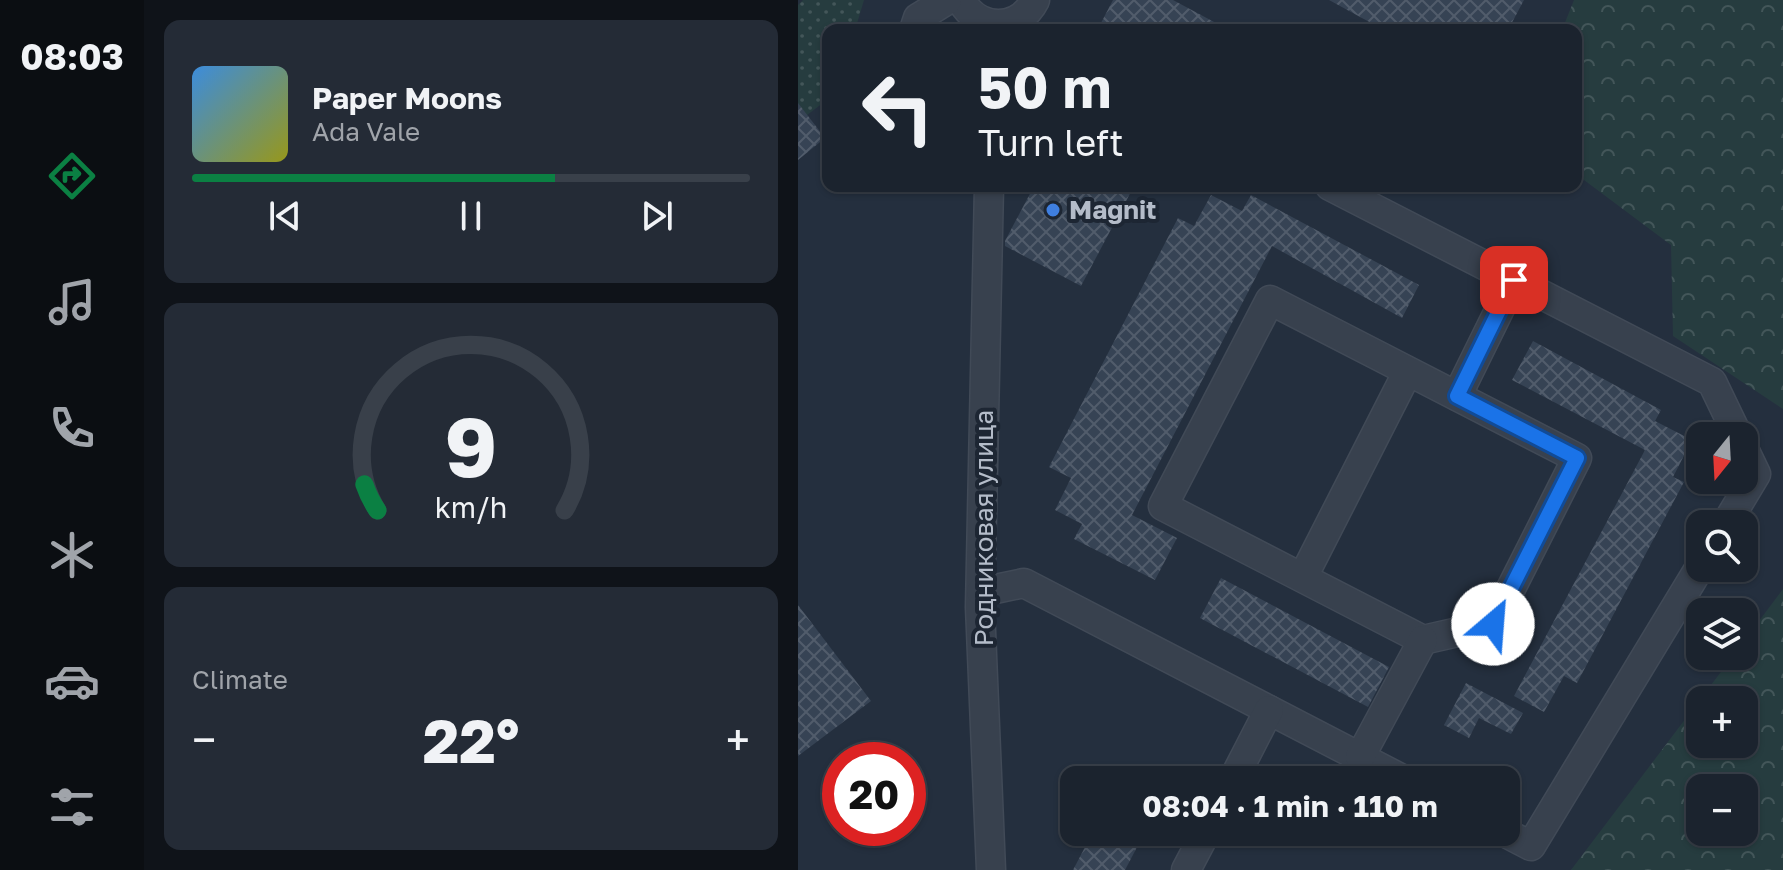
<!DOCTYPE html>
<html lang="en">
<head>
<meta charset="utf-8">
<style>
	:root { --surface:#1b232e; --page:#242b36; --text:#f1f3f6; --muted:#a0a4aa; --line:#39404a; --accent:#0b8043 }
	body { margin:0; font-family:"Golos Text",sans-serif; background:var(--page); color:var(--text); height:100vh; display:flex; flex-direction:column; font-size:30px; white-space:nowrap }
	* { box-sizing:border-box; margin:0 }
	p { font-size:26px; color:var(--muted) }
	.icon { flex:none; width:44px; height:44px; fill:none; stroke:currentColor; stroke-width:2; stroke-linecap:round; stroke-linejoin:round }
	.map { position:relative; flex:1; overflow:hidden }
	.sheet { display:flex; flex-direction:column; gap:20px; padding:20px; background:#0f1319; width:654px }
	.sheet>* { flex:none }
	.banner { position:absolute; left:24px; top:24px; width:760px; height:168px; border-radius:16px; box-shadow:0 2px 6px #0004,0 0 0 2px var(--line); background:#1b232e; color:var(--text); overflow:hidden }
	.needle { width:52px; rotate:198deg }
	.tools { position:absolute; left:888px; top:422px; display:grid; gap:16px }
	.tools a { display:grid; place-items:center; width:72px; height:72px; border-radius:16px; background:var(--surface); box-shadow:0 2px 6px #0004,0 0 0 2px var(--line); font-size:40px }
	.speed { position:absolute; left:24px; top:742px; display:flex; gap:16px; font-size:40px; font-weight:700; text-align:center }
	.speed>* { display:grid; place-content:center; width:104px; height:104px; border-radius:50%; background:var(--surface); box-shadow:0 2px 6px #0004,0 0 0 2px var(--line); line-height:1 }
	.speed .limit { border:12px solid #d22; background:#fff; color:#111 }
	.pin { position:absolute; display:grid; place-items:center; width:68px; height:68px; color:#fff; margin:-34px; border-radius:16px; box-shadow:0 4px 12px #0006 }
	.me { position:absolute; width:88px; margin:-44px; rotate:27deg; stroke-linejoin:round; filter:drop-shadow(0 0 6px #0008) }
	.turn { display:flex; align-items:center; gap:28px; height:168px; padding:0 24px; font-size:36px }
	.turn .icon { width:104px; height:104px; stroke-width:2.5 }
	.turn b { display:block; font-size:56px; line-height:68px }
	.big { font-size:60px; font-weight:700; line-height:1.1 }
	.sheet .card { flex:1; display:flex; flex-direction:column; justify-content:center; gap:12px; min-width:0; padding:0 28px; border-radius:16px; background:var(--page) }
	.sheet .dial { align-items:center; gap:0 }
	.dial svg { height:208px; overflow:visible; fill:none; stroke:var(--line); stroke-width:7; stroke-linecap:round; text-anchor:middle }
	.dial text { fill:var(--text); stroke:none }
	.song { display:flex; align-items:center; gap:24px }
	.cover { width:96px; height:96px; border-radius:12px; background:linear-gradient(135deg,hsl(210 70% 55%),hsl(60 70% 35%)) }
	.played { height:8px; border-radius:4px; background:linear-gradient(90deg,var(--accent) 65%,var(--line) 65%) }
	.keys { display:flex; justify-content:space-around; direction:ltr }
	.heat { display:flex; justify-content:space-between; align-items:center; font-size:44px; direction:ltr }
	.trip { position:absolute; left:262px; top:766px; width:460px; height:80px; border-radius:16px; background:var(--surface); box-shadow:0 2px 6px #0004,0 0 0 2px var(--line); font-weight:700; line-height:80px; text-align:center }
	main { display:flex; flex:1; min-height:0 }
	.tab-bar { display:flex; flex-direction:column; width:144px; justify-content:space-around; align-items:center; background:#0b0e12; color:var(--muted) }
	.tab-bar .icon { width:56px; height:56px }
	.tab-bar .on { color:var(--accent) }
	.tab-bar b { font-size:36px; color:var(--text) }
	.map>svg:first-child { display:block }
	.grass { fill:url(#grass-dots) }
	.forest { fill:url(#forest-crowns); fill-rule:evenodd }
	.building { fill:url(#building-cross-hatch) }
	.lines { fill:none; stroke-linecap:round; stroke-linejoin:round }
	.minor-casing { stroke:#414a57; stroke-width:31 }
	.minor { stroke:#38414e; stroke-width:28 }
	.route-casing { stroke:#114b97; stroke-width:20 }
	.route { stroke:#1a73e8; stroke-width:14 }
	.shop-dot { fill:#3f7fe0; stroke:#1d2633; stroke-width:3 }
	.labels { text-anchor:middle; stroke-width:8; stroke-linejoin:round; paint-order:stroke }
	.poi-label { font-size:26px; font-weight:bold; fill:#b4bcc9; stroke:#1d2633; text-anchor:start }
	.street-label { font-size:26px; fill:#b4bcc9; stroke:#1d2633 }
</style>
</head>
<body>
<main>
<nav class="tab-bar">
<b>08:03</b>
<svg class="icon on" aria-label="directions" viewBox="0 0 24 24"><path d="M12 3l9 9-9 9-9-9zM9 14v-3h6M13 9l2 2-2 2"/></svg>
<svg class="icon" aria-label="music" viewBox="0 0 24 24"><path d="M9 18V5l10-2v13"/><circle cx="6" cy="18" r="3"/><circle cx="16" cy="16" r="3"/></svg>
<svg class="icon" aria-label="phone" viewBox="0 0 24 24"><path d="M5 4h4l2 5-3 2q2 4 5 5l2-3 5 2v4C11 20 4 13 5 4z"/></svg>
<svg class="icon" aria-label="climate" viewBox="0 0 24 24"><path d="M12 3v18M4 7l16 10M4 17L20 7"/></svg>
<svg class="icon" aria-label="car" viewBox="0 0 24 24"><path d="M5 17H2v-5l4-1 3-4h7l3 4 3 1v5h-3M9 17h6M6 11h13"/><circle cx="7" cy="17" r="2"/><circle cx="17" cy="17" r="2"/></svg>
<svg class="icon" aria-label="filters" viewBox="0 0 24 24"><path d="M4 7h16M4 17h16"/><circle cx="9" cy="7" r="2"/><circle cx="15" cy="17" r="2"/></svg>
</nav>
<section class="sheet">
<div class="card">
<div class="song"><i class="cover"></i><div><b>Paper Moons</b><p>Ada Vale</p></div></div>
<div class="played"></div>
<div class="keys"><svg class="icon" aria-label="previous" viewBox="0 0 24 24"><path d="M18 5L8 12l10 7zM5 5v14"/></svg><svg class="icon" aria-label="pause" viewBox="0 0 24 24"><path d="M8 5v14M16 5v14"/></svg><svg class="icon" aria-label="next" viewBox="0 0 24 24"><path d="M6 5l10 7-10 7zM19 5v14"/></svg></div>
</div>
<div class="card dial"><svg viewBox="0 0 100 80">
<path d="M14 69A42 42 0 1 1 86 69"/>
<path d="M14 69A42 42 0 0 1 9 59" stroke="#0b8043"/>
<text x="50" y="56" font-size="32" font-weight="700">9</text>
<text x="50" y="72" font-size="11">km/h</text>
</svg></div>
<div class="card"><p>Climate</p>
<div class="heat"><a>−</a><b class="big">22°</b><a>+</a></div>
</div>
</section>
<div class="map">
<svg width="985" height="870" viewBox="0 0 985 870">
	<defs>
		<pattern id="grass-dots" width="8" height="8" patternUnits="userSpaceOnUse" patternTransform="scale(2)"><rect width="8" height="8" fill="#263c3f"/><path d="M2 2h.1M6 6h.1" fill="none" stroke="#435659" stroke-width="1.8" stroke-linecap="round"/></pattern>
		<pattern id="forest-crowns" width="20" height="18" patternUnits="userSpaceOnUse" patternTransform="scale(2)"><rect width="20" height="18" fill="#263c3f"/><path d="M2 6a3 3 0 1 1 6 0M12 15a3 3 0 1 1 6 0" fill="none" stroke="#435659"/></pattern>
		<pattern id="building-cross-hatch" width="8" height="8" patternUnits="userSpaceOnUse" patternTransform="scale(2)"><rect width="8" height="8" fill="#364354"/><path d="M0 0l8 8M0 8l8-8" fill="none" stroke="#515c6b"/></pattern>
	</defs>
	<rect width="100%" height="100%" fill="#242f3e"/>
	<polygon class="grass" points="5,0 66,0 57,30 30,30 30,99 0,122 0,5"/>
	<g class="forest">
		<polygon points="776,0 985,0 985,409 875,336 873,245 778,174 778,30 764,30"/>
		<path d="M985,589V870H773L935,656H946V641ZM902,700H946V744H902ZM902,788H946V832H902Z"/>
	</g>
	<g class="building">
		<polygon points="315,0 375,0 431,30 316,30 303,23"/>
		<polygon points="531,0 726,0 710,30 586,30"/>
		<polygon points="0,103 27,138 0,160"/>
		<polygon points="236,186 336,186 283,286 207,246 207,241"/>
		<polygon points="413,195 444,211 453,195 621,285 604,318 474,246 334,515 379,538 357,580 276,539 284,524 257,510 273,478 251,467 380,218 396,226"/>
		<polygon points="735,341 863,410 857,421 894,440 875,477 886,482 779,683 766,676 746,712 716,696 847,450 714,380"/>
		<polygon points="423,578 591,667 570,707 402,618"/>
		<polygon points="0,605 73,701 0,756"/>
		<polygon points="668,683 725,713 713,734 681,718 671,738 646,725"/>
		<polygon points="295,832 347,832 327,870 275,870"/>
	</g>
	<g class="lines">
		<g class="minor-casing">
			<g id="minor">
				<path d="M163,0C180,32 221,32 237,0"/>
				<polyline points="116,30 120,18 149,0"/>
				<polyline points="191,186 182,607 193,870"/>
				<polyline points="532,186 914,382 940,436"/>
				<polyline points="659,396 716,280"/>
				<polyline points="928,524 958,474 946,449"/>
				<polyline points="505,577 610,371 779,458 695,624 625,640 365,506 472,300 610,371"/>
				<polyline points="183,592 226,583 606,780"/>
				<polyline points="562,757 625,640"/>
				<polyline points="435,780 471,710"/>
				<polyline points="706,832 733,846 902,567"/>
				<polyline points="388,870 408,832"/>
			</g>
		</g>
		<use href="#minor" class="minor"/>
	</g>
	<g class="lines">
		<g class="route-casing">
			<polyline id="route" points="695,624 779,458 659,396 716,280"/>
		</g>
		<use href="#route" class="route"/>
	</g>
	<circle class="shop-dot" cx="255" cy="210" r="8"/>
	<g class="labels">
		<g class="poi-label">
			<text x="271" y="219">Magnit</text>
		</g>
		<g class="street-label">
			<text transform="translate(186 528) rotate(-90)" y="9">Родниковая улица</text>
		</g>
	</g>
</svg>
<div class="tools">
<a><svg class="needle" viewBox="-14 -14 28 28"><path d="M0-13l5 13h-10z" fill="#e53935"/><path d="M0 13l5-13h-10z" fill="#a0a4aa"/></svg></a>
<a><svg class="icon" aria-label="search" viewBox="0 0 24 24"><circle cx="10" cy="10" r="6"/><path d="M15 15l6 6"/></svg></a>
<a><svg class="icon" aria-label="layers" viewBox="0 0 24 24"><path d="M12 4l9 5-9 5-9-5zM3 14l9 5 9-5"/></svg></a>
<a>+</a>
<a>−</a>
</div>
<div class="speed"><div class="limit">20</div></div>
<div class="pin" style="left:716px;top:280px;background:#d93025"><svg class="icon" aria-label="arrive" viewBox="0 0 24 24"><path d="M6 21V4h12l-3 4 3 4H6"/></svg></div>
<svg class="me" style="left:695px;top:624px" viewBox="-20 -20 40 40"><circle r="19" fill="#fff"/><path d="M0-13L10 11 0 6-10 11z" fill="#1a73e8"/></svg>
<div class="trip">08:04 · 1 min · 110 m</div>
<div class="banner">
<div class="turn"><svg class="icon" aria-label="left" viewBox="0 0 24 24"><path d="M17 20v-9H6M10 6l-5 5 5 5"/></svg><div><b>50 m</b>Turn left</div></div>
</div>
</div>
</main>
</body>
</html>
